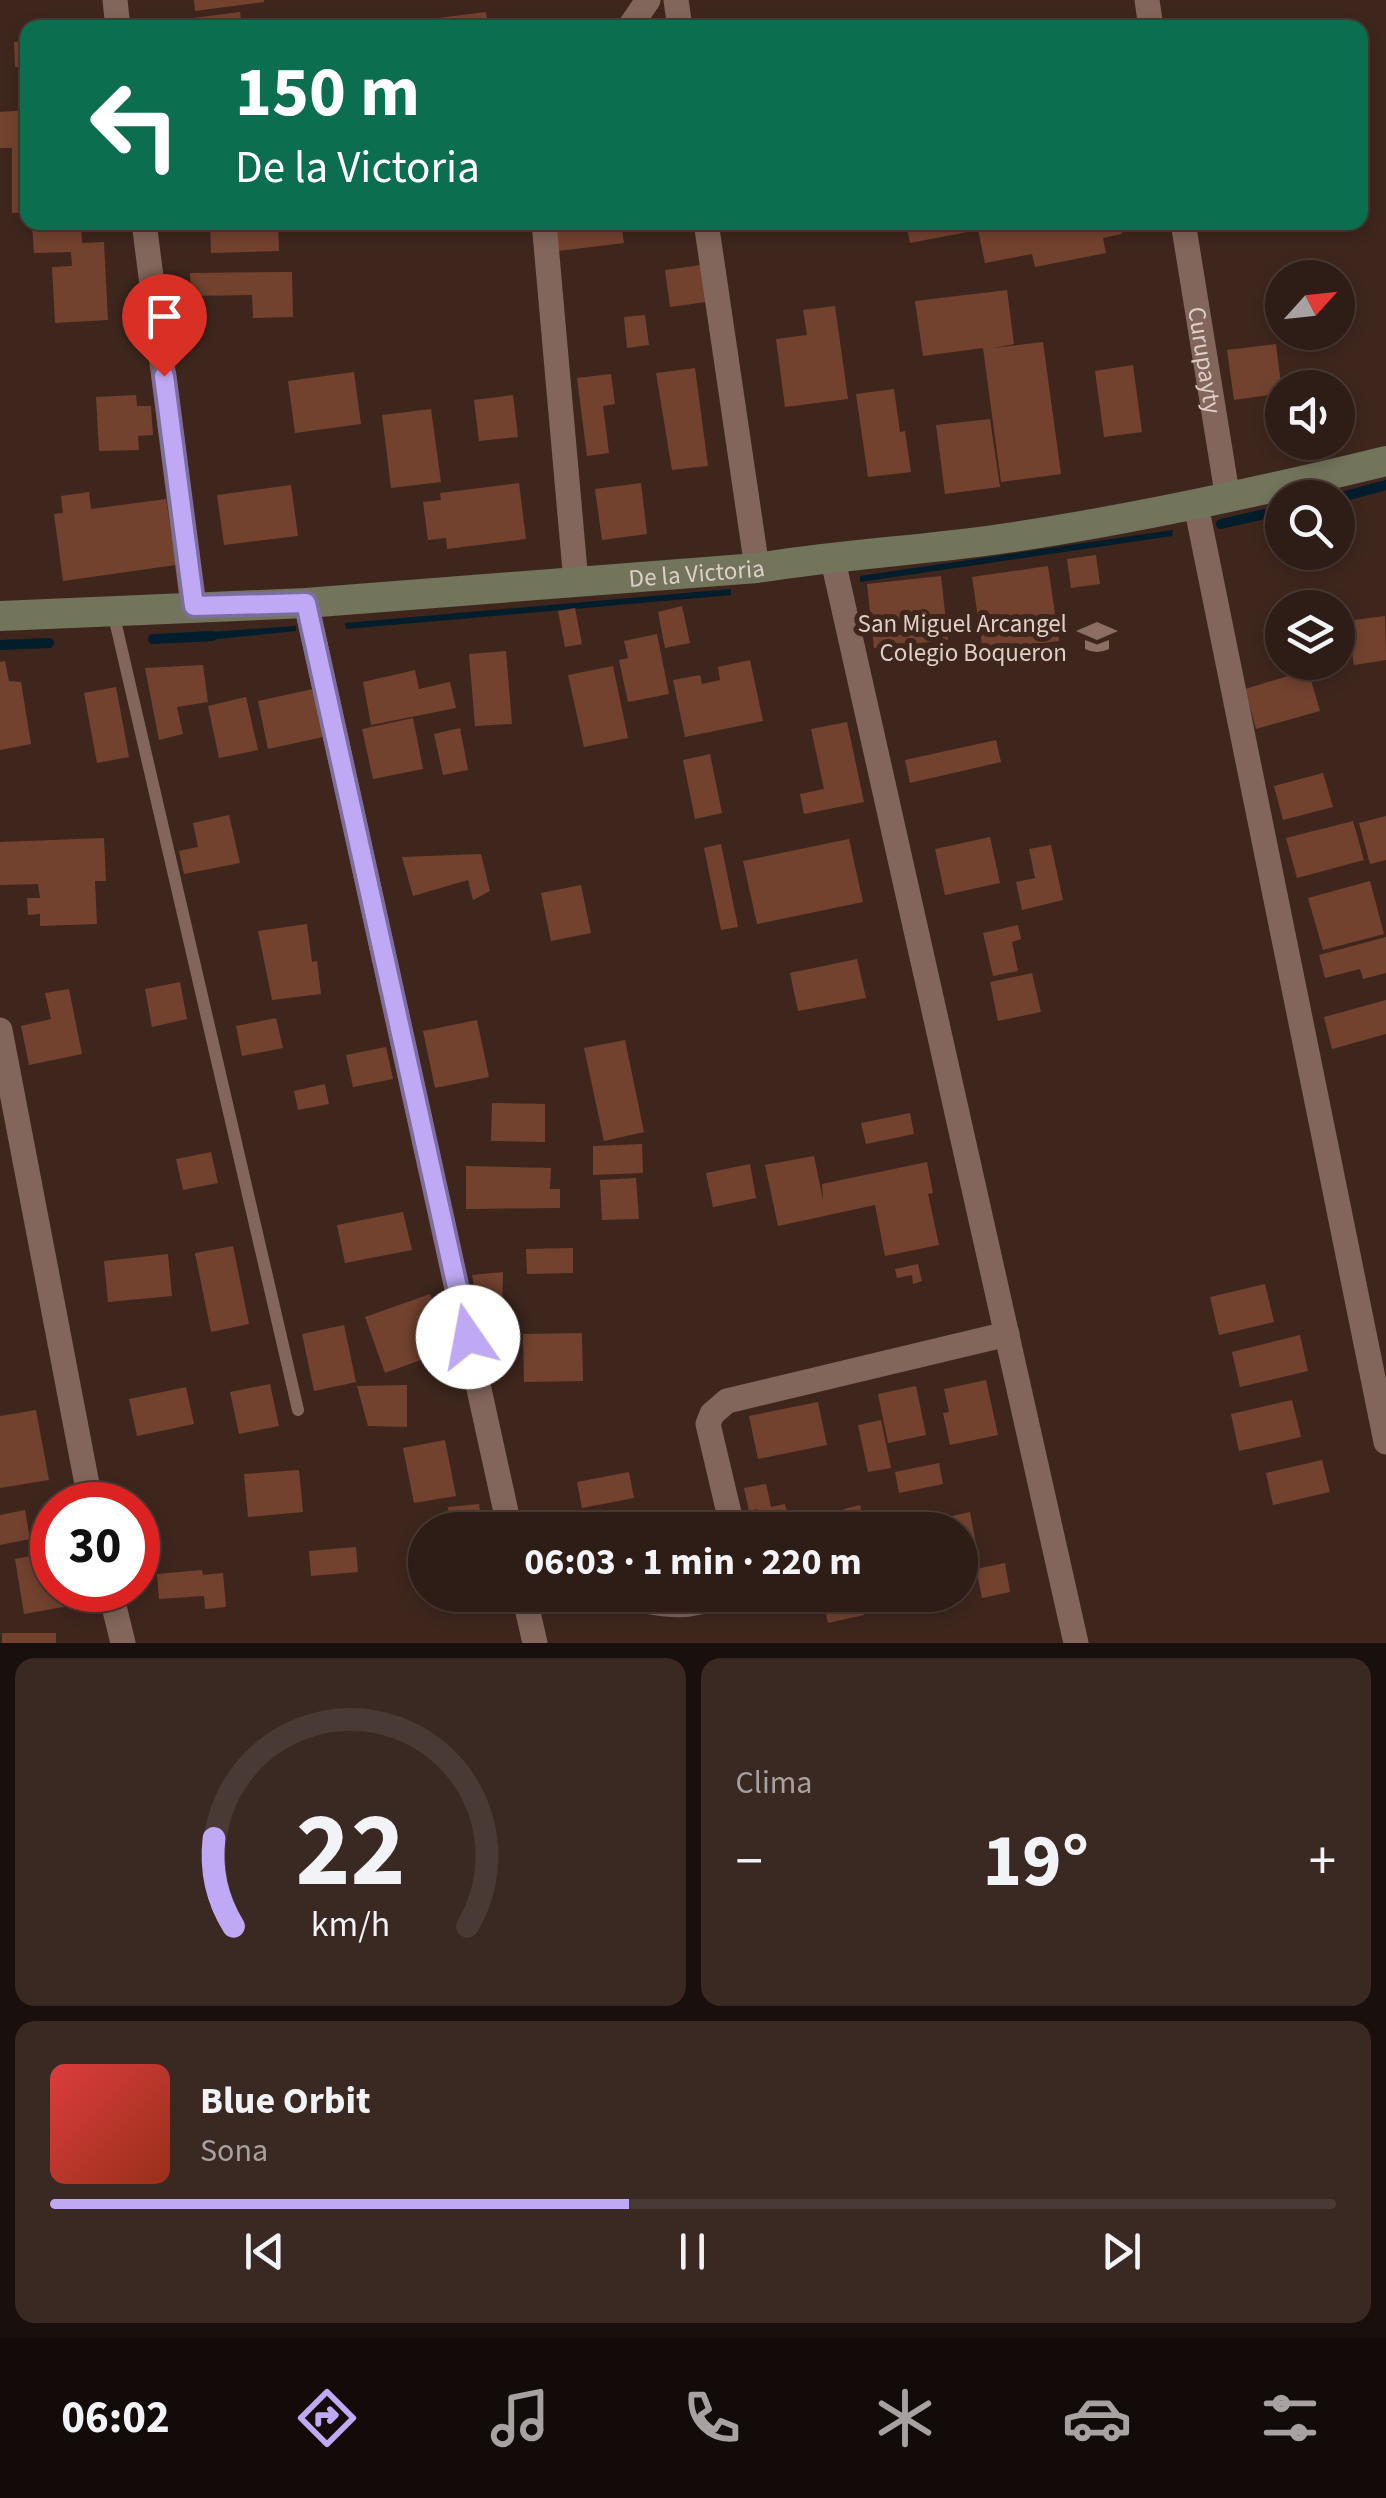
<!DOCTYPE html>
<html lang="es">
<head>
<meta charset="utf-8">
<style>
	:root { --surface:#2e1c16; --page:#3a2923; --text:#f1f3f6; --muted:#a7a1a1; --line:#493a35; --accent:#bfa9f4 }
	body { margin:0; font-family:"Source Sans 3",sans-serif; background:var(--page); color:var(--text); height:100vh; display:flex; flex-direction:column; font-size:38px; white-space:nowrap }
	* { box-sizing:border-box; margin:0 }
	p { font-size:32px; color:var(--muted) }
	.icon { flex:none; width:55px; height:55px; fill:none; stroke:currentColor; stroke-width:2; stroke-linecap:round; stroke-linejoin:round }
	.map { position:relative; height:1643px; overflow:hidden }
	.drawer { display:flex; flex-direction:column; gap:15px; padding:15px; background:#190f0c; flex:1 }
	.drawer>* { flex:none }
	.top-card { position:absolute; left:20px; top:20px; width:1348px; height:210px; border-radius:20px; box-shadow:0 5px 15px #0003,0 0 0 2px var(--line); background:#0b6e4f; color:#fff; overflow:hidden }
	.needle { width:65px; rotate:63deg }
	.fabs { position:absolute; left:1265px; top:260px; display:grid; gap:20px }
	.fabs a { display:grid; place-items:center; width:90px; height:90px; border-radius:50%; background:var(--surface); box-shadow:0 5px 15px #0003,0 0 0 2px var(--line); font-size:50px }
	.speed { position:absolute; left:30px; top:1482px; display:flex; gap:20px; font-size:50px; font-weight:700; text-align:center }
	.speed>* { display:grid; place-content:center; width:130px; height:130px; border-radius:50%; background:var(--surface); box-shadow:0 5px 15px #0003,0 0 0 2px var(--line); line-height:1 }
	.speed .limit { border:15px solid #d22; background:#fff; color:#111 }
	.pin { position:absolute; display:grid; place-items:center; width:85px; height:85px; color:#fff; margin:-102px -42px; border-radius:50% 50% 50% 0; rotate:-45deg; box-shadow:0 0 10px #0007 }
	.pin .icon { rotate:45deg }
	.me { position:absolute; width:110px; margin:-55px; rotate:348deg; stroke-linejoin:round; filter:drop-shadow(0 0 8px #0008) }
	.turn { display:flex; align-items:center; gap:35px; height:210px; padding:0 50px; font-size:45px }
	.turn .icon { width:130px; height:130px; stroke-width:2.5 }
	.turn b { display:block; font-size:70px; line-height:85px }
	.big { font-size:75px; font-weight:700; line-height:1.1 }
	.drawer .widget { flex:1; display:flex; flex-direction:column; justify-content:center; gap:15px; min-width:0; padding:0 35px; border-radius:20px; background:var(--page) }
	.drawer .dial { align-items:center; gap:0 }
	.dial svg { height:260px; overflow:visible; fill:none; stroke:var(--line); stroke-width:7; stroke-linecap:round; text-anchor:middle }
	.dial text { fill:var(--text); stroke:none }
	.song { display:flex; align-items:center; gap:30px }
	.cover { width:120px; height:120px; border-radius:15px; background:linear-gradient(135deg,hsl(0 70% 55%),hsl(10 70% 35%)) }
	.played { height:10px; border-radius:5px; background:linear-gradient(90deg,var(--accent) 45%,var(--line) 45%) }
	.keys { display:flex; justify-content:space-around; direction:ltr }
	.heat { display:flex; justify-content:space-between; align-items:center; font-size:55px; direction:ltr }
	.drawer .tiles { flex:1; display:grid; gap:15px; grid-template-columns:1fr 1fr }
	.widget:last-child { grid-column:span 2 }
	.trip { position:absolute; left:408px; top:1512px; width:570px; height:100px; border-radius:50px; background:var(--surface); box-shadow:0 5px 15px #0003,0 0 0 2px var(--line); font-weight:700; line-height:100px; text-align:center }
	.dock { display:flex; height:160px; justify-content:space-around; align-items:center; background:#120b09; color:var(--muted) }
	.dock .icon { width:70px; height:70px }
	.dock .on { color:var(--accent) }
	.dock b { font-size:45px; color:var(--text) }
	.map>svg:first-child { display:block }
	.water { fill:#021d2c }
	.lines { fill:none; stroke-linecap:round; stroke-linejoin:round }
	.stream { stroke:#021d2c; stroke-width:10 }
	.building { fill:#73422f }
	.service { stroke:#82655b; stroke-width:12 }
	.minor { stroke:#82655b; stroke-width:25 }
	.secondary { stroke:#72745b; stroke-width:30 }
	.route-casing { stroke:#7c6e9f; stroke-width:25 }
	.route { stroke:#bfa9f4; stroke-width:18 }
	.labels { text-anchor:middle; stroke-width:10; stroke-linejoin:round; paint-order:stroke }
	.street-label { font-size:25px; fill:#decec8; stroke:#3e261d }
	.poi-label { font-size:25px; fill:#decec8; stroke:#3e261d; text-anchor:end }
</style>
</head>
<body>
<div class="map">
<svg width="1386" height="1643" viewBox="0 0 1386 1643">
	<rect width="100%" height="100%" fill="#3e261d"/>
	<g class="water">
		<polygon points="1173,530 1172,536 860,582 860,576"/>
		<polygon points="731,589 731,595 346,629 345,623"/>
		<polygon points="296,626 296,631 198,641 197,633"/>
	</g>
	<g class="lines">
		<g class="stream">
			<polyline points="1338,498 1386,485"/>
			<polyline points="1221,524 1282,510"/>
			<polyline points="153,639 212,636"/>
			<polyline points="0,645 49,643"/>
		</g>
	</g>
	<g class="building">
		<polygon points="194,0 264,0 264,2 195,11"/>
		<polygon points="240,12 242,28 179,28 178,20"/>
		<polygon points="486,12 488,28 423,28 422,20"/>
		<polygon points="806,19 808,28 756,28 756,25"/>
		<polygon points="28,41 28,90 23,90 22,67 15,67 14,42"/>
		<polygon points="28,110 28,212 12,213 12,148 0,148 0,112"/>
		<polygon points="81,222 82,243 104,242 108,320 55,323 52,267 72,266 71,252 34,253 32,224"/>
		<polygon points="210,222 278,222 279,251 211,253"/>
		<polygon points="555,222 621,222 624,243 559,251"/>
		<polygon points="906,222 1120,222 1122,234 1103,238 1106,253 1035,267 1032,254 985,263 978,230 910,243"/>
		<polygon points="701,265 706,302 670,307 665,270"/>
		<polygon points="292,272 293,317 253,318 252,295 191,296 190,273"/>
		<polygon points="1007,290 1014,344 993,348 1043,342 1061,474 1001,482 983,348 923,356 915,301"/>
		<polygon points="835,306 848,399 785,407 776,339 807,335 803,310"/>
		<polygon points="645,315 649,345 627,348 624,317"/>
		<polygon points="1276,344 1282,393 1234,400 1227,350"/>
		<polygon points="1133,365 1142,432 1104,437 1095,371"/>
		<polygon points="695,368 708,466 672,470 656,373"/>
		<polygon points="354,372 361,424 295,433 288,381"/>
		<polygon points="611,374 615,404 603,406 609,453 587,456 577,378"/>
		<polygon points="894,389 900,432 905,431 911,472 868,477 856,394"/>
		<polygon points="136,395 137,406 151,406 153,435 138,436 139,450 99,451 96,397"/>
		<polygon points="513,395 518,437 479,441 474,400"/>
		<polygon points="431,409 441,482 391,488 382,415"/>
		<polygon points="990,419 1000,487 945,494 936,425"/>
		<polygon points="519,483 526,539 447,549 446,538 428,540 423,502 441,500 440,493"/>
		<polygon points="641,483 647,534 602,540 595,489"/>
		<polygon points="291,485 298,536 224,545 217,495"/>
		<polygon points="89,492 91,509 166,499 176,565 63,581 54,514 63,513 61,496"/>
		<polygon points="1096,555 1100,584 1071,588 1067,559"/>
		<polygon points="1048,566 1059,641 983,651 972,577"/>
		<polygon points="941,576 948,640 874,648 867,584"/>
		<polygon points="682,606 690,643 665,648 658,612"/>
		<polygon points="575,608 582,644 565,647 558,611"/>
		<polygon points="1385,616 1386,660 1354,665 1347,621"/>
		<polygon points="657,634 669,694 628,702 619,660 628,658 624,641"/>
		<polygon points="506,651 512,724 475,726 469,654"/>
		<polygon points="750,660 763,721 685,737 673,680 700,675 702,684 720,680 718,667"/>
		<polygon points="5,661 9,681 21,682 31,744 0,750 0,662"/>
		<polygon points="203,665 208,702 177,707 183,734 159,740 145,668"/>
		<polygon points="613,666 628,738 584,747 568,675"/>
		<polygon points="415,670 419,689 450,682 456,708 371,725 363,682"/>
		<polygon points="1308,670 1320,711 1256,729 1245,689"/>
		<polygon points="116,687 129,757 97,763 84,693"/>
		<polygon points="313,689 323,737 268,749 258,701"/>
		<polygon points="246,697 258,750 219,758 208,706"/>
		<polygon points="413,718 423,769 373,779 362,729"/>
		<polygon points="847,722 864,802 804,814 800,794 824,789 811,729"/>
		<polygon points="460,728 468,770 443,775 434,734"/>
		<polygon points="996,740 1001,762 910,783 905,760"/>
		<polygon points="710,754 722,813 695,819 683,760"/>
		<polygon points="1323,773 1333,807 1283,820 1274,786"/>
		<polygon points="229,815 240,863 184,874 179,851 198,847 193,823"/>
		<polygon points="1386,816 1386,860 1370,864 1359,823"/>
		<polygon points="1353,821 1364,860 1297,878 1286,838"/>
		<polygon points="990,837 1000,883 945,895 935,849"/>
		<polygon points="104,838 106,881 95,881 97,924 40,926 40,914 28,915 27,898 40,898 38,884 0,885 0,842"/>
		<polygon points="849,839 863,902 757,924 743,861"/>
		<polygon points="721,844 738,927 721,930 704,848"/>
		<polygon points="1051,845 1063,900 1022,910 1016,882 1035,878 1029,849"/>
		<polygon points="481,854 490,891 473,900 468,880 413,896 402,857"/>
		<polygon points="1370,881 1384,934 1323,950 1308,898"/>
		<polygon points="581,885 591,933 551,941 541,893"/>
		<polygon points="307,924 312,962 317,961 321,994 272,1000 258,931"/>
		<polygon points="1018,925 1021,939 1012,942 1018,971 993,976 983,933"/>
		<polygon points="1386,937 1386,973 1363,979 1360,969 1325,978 1319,955"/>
		<polygon points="857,959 866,998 798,1011 790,973"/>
		<polygon points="1032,973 1041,1012 998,1021 990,982"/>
		<polygon points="180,982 187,1019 152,1027 145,989"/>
		<polygon points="69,989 82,1054 29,1065 21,1026 51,1019 45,993"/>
		<polygon points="1386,1000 1386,1034 1332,1049 1324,1017"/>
		<polygon points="276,1018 283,1048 242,1056 236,1026"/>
		<polygon points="477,1020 489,1077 435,1088 423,1031"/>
		<polygon points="625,1040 644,1132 604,1141 584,1048"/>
		<polygon points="386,1047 393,1079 353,1087 346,1055"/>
		<polygon points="325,1084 329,1104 298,1110 294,1091"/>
		<polygon points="492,1103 545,1104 545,1142 491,1141"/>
		<polygon points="910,1113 914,1134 866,1144 861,1123"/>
		<polygon points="642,1144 643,1173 593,1175 593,1146"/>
		<polygon points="211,1152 218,1183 183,1190 176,1159"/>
		<polygon points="814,1156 823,1200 822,1184 927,1162 933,1193 928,1194 939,1245 885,1256 875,1205 778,1226 765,1165"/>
		<polygon points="750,1164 756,1198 713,1207 706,1173"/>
		<polygon points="466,1166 551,1168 550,1189 560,1189 560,1208 466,1209"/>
		<polygon points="636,1178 639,1219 602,1220 600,1180"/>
		<polygon points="403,1212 412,1250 345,1263 337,1225"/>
		<polygon points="233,1246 249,1324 211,1332 195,1253"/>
		<polygon points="573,1248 573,1273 527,1274 526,1249"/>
		<polygon points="168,1254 172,1296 108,1302 104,1261"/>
		<polygon points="918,1264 922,1281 913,1284 912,1275 897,1278 895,1269"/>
		<polygon points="503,1272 502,1318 480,1321 472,1275"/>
		<polygon points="1265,1284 1274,1322 1219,1335 1210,1297"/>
		<polygon points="430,1294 451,1349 385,1373 365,1317"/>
		<polygon points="344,1325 356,1382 314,1391 302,1334"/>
		<polygon points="582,1333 583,1381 524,1382 523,1334"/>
		<polygon points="1300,1335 1308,1371 1240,1387 1232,1352"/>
		<polygon points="986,1380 998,1435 950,1445 943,1413 949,1412 944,1389"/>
		<polygon points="270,1384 279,1426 239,1434 230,1392"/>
		<polygon points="407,1385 407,1427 368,1426 357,1386"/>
		<polygon points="916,1386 926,1435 888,1443 878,1394"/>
		<polygon points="186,1387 194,1424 137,1436 129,1399"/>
		<polygon points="1292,1400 1301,1437 1239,1451 1231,1414"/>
		<polygon points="818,1402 827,1445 758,1459 749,1416"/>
		<polygon points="36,1410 49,1480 0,1488 0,1416"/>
		<polygon points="881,1420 891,1468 868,1472 858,1425"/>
		<polygon points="445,1440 456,1496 414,1503 403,1448"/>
		<polygon points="1322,1460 1330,1492 1273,1505 1266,1473"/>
		<polygon points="939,1463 943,1484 899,1493 895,1472"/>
		<polygon points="299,1470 303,1512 248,1517 244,1474"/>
		<polygon points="629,1472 634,1498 582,1508 577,1482"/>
		<polygon points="766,1484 771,1507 785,1504 791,1530 762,1530 757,1509 749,1511 744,1488"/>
		<polygon points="479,1504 482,1528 450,1530 448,1507"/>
		<polygon points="860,1505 866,1530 848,1530 844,1509"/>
		<polygon points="25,1510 30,1539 0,1545 0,1515"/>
		<polygon points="970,1512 978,1554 960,1558 960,1530 917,1530 916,1524"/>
		<polygon points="356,1547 358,1572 311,1576 309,1551"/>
		<polygon points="52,1552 52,1590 78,1590 80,1604 24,1614 15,1559"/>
		<polygon points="1005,1563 1010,1592 982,1598 976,1569"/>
		<polygon points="202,1570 203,1575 223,1573 226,1607 205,1609 204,1596 159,1599 157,1574"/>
		<polygon points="822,1595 860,1595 864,1615 828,1623"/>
		<rect x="2" y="1633" width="54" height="10"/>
	</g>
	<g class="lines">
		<polyline class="service" points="113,612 298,1410"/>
		<g class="minor">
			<polyline points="115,0 118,28"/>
			<polyline points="676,0 680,28"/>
			<polyline points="1147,0 1151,28"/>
			<polyline points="629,28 648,0"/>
			<polyline points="144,222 193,606"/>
			<polyline points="544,222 576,582"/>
			<polyline points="706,222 757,568"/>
			<path id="s1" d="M1183,222L1228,499"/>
			<polyline points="1196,505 1386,1442"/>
			<polyline points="832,556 1076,1643"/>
			<polyline points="306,603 510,1530"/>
			<polyline points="0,1030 91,1505"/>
			<polyline points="733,1530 708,1424 712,1414 727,1401 1007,1334"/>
			<polyline points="110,1590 123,1643"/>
			<polyline points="524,1595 535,1643"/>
			<path d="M618,1595C653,1603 686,1612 720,1595"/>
		</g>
		<path class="secondary" id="s2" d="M0,616L306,603L757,568C843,554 929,550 1014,537C1139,518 1263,491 1386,461"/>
	</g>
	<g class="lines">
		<g class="route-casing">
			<polyline id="route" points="164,376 194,606 306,603 468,1337"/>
		</g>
		<use href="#route" class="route"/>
	</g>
	<defs>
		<g id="university-bare" transform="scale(3)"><path d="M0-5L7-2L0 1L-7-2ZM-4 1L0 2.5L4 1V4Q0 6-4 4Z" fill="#8d6e63" stroke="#3e261d" stroke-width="2.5" paint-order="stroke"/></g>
	</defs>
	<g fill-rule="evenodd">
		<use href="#university-bare" x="1097" y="637"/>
	</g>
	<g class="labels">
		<g class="street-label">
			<text dy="9" stroke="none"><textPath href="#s1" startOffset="140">Curupayty</textPath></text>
			<text dy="9" stroke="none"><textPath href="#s2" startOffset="698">De la Victoria</textPath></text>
		</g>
		<g class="poi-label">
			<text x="1067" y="632">San Miguel Arcangel<tspan x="1067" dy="29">Colegio Boqueron</tspan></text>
		</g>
	</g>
</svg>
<div class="fabs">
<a><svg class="needle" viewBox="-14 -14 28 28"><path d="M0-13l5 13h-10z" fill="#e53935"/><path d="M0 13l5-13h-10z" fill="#a7a1a1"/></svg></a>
<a><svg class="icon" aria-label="sound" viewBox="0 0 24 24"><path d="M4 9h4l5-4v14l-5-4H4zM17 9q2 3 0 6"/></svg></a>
<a><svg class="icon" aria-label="search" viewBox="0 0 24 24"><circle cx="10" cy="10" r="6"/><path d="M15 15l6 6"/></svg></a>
<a><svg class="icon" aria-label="layers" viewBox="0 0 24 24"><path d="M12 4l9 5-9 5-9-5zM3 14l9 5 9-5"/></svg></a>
</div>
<div class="speed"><div class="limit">30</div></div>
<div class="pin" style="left:164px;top:376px;background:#d93025"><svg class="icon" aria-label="arrive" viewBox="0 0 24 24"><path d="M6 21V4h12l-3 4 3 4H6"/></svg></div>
<svg class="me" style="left:468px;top:1337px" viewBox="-20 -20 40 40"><circle r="19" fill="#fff"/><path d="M0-13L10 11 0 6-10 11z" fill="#bfa9f4"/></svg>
<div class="trip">06:03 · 1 min · 220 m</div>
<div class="top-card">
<div class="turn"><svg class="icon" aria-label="left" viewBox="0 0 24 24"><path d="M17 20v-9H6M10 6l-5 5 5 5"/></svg><div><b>150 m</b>De la Victoria</div></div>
</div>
</div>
<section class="drawer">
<div class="tiles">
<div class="widget dial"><svg viewBox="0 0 100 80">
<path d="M14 69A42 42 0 1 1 86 69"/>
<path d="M14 69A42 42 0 0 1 8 42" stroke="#bfa9f4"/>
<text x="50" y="56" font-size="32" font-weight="700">22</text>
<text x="50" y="72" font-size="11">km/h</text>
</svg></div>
<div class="widget"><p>Clima</p>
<div class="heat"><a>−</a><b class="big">19°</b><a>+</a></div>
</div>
<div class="widget">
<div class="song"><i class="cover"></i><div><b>Blue Orbit</b><p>Sona</p></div></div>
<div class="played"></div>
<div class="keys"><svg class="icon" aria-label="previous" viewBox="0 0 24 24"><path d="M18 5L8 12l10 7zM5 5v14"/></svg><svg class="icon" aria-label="pause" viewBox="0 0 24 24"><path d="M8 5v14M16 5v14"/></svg><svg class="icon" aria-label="next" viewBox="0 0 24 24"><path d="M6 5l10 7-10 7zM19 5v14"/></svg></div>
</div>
</div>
</section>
<nav class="dock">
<b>06:02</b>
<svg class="icon on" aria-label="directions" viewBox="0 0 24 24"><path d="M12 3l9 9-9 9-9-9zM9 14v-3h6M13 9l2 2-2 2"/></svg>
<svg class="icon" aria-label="music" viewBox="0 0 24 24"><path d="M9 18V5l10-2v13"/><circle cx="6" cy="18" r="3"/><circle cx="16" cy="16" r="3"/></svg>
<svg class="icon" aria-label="phone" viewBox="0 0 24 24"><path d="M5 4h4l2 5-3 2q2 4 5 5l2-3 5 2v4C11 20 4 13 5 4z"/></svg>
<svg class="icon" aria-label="climate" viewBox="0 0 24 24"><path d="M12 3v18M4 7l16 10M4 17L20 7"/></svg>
<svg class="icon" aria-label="car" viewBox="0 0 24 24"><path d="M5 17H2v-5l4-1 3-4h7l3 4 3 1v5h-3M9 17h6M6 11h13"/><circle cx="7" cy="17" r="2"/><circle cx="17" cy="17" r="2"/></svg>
<svg class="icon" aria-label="filters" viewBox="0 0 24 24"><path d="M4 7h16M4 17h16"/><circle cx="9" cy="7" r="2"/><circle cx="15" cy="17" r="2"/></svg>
</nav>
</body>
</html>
